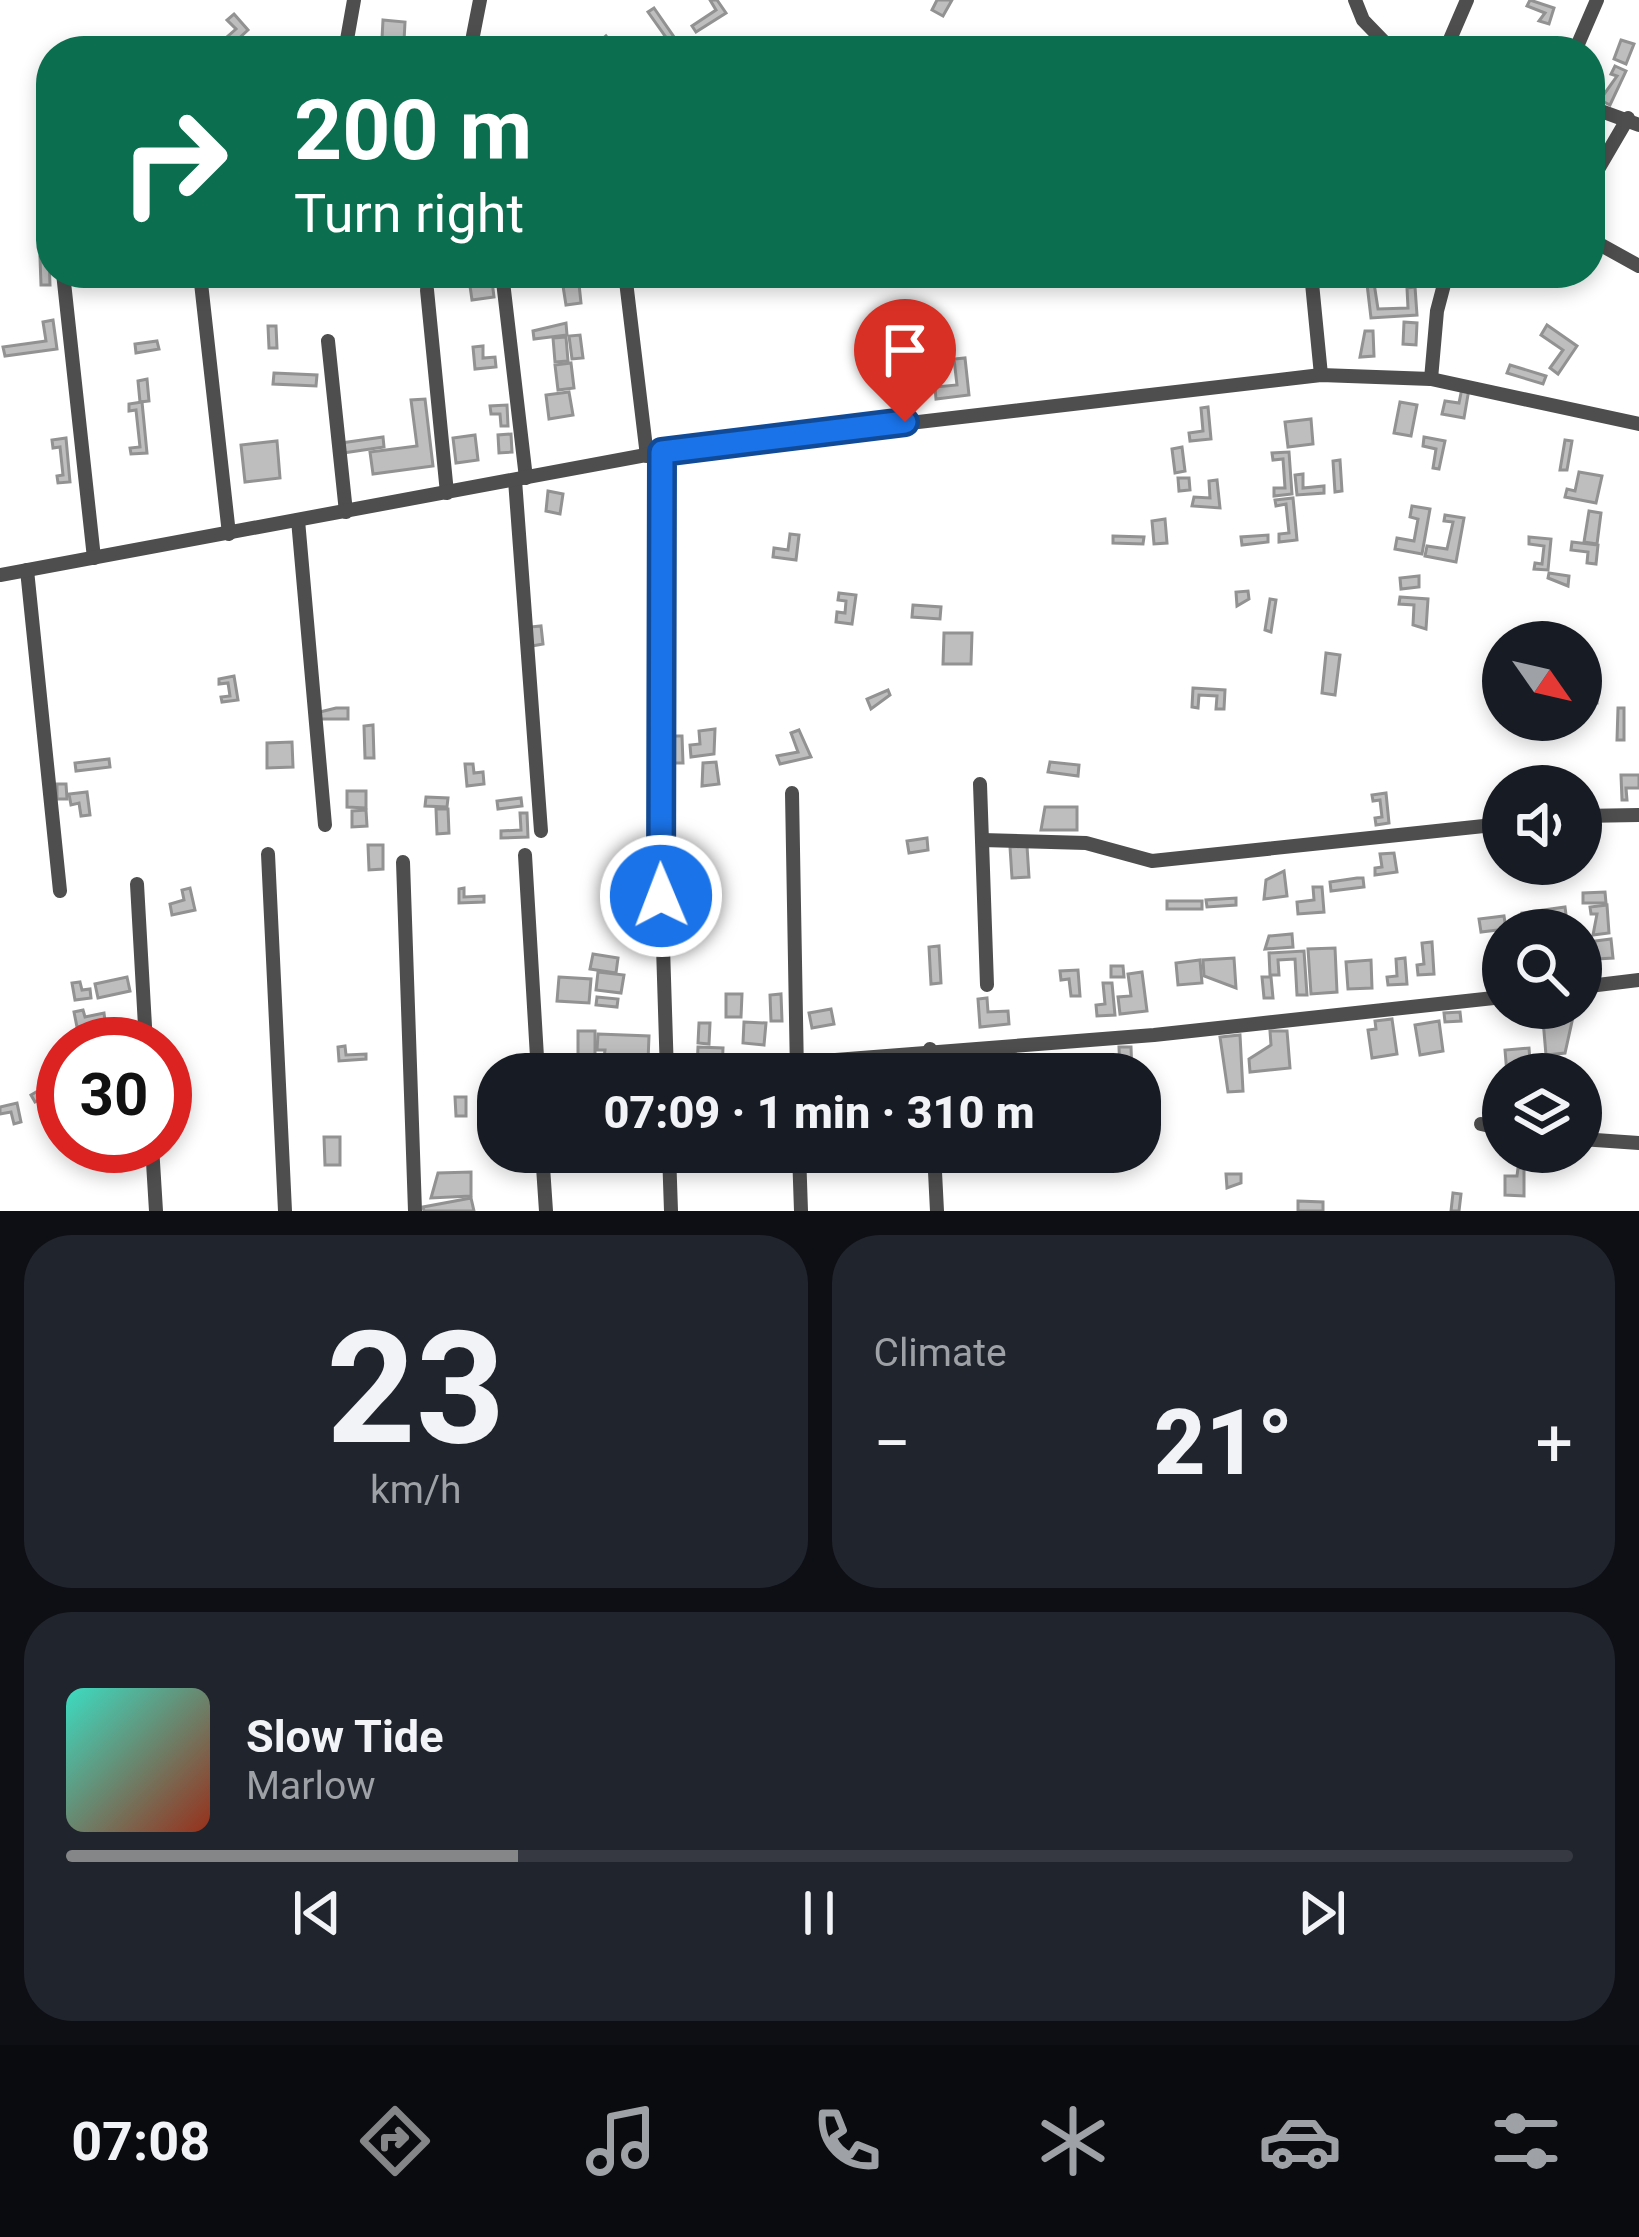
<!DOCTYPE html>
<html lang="en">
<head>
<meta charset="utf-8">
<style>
	:root { --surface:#171b24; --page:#20242c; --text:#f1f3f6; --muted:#9ea1a6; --line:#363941; --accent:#858687 }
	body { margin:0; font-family:Roboto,sans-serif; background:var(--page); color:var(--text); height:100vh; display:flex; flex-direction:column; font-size:45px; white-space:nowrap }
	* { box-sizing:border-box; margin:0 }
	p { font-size:39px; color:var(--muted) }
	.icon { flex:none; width:66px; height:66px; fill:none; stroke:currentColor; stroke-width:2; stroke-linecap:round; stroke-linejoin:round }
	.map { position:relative; height:1211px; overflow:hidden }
	.panel { display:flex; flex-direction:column; gap:24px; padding:24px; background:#0d0f14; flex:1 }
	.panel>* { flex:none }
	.guide { position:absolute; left:36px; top:36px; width:1569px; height:252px; border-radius:48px; box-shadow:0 6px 18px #0003; background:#0b6e4f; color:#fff; overflow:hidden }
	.needle { width:78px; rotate:124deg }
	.fabs { position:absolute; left:1482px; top:621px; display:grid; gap:24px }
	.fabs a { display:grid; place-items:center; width:120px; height:120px; border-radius:50%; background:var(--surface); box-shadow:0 6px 18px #0003; font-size:60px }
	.speed { position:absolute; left:36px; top:1017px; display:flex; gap:24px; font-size:60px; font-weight:700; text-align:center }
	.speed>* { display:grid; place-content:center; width:156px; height:156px; border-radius:50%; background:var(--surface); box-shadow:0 6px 18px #0003; line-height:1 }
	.speed .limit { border:18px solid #d22; background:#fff; color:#111 }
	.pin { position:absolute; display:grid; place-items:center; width:102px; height:102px; color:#fff; margin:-123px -51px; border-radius:50% 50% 50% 0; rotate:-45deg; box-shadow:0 0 12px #0007 }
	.pin .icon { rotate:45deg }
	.me { position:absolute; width:132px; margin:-66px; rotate:359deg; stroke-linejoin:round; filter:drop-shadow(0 0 9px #0008) }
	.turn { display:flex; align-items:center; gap:42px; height:252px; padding:0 60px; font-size:54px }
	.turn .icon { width:156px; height:156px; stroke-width:2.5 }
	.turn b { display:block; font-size:84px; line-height:102px }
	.big { font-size:90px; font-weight:800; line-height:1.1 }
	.panel .tile { flex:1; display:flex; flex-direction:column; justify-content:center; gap:18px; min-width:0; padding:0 42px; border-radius:48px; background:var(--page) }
	.panel .dial { align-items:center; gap:0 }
	.dial b { font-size:156px; line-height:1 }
	.song { display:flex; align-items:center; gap:36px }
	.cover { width:144px; height:144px; border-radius:18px; background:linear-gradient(135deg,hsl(170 70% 55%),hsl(10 70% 35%)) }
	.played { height:12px; border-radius:6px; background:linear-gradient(90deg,var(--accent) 30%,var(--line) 30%) }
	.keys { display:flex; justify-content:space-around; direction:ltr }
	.heat { display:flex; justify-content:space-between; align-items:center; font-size:66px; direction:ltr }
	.panel .tiles { flex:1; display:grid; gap:24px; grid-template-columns:1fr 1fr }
	.tile:last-child { grid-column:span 2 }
	.trip { position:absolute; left:477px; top:1053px; width:684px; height:120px; border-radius:48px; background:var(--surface); box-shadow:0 6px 18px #0003; font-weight:800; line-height:120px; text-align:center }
	.tab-bar { display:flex; height:192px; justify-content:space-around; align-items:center; background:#090b0e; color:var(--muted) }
	.tab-bar .icon { width:84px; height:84px }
	.tab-bar .current { color:var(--accent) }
	.tab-bar b { font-size:54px; color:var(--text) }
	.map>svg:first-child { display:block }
	.building { fill:#bebebe; stroke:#929292; stroke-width:3 }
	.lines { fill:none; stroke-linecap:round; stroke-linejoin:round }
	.minor { stroke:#4e4e4e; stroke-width:14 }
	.route-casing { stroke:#114b97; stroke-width:30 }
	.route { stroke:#1a73e8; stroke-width:21 }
</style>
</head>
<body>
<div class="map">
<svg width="1639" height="1211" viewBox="0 0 1639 1211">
	<rect width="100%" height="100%" fill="#fff"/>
	<g class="building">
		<polygon points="710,0 717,0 726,13 696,32 692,26 716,10"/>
		<polygon points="937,0 952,0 943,16 932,10"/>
		<polygon points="1530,0 1554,8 1549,24 1539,21 1545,13 1527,6"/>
		<polygon points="654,8 674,37 655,51 645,51 665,36 648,12"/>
		<polygon points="234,14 248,30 225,51 219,44 236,29 227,20"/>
		<polygon points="383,20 405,22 404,41 382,39"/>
		<polygon points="606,36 618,51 588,51"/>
		<polygon points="956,40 975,44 974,51 954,49"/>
		<polygon points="1621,40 1634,44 1626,64 1614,59"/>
		<polygon points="1615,66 1626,71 1610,105 1600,100 1617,76 1611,74"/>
		<polygon points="49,256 50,285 41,285 40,257"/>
		<rect x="230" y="273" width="31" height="8"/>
		<polygon points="482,273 491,273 494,297 472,300 470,286 484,284"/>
		<polygon points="1374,283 1378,309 1408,308 1407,288 1415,287 1417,315 1371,318 1367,284"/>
		<polygon points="579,284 581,303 566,305 563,286"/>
		<polygon points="53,320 57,349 5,356 3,347 46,341 43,322"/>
		<polygon points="1404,322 1417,323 1416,345 1403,344"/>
		<polygon points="566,323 567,335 534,339 533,331"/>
		<polygon points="1547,325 1577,346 1558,374 1550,368 1563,350 1541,335"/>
		<polygon points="268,326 276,326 277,348 269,348"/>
		<polygon points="1365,331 1373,331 1374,356 1360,357"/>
		<polygon points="580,335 583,358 572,359 569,336"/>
		<polygon points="566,337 568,361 555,362 553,338"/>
		<polygon points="157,341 159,349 136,353 135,344"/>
		<polygon points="483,346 483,358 495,357 496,367 475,369 473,347"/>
		<polygon points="965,358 969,395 936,399 935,387 957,385 954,359"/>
		<polygon points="571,363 574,388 558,390 555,365"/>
		<polygon points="1510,365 1546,376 1543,384 1507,373"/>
		<polygon points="274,373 317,375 316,386 273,384"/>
		<polygon points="147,379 149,401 140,402 138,381"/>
		<polygon points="924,387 924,398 902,399 902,388"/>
		<polygon points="1462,388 1469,389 1464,418 1442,414 1445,401 1459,403"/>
		<polygon points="569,392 573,415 549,419 546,395"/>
		<polygon points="425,399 433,466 373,474 370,452 417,446 411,400"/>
		<polygon points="142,402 147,453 131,454 130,448 140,447 136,410 129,411 129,404"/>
		<polygon points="1400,402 1417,405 1411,436 1394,433"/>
		<polygon points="507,405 508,426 501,426 500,414 491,414 490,406"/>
		<polygon points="1208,407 1211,439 1190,441 1189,433 1203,431 1201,408"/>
		<polygon points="1311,419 1313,444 1288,447 1285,422"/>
		<polygon points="511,434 512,452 499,453 498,435"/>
		<polygon points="475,435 478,460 456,463 453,438"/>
		<polygon points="383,437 384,447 343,453 341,443"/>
		<polygon points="1424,437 1445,441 1439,469 1433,468 1436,449 1423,446"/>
		<polygon points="66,438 70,482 58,483 57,476 63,475 60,447 53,448 52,440"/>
		<polygon points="1565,440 1572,441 1567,470 1560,470"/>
		<polygon points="277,441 280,478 245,482 241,445"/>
		<polygon points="1182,447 1185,471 1175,473 1172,449"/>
		<polygon points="1289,452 1292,494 1274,496 1274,488 1285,488 1283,459 1273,460 1272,453"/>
		<polygon points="1340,460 1342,491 1335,492 1333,461"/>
		<polygon points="1579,472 1602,476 1596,503 1565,497 1567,489 1575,491"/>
		<polygon points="1303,474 1303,488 1324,486 1324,493 1297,495 1295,475"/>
		<polygon points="1178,478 1189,478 1190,490 1179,491"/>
		<polygon points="1217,480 1220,508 1192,506 1194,497 1210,498 1209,481"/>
		<polygon points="548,491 563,494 560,514 546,511"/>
		<polygon points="1293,498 1297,540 1279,542 1279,534 1289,533 1286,504 1276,506 1275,500"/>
		<polygon points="1412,506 1430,509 1422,554 1395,549 1397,538 1414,541 1418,519 1410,517"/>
		<polygon points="1589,511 1601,513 1597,544 1584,542"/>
		<polygon points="1445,515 1464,518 1456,562 1425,556 1427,546 1447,549 1453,522 1444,521"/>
		<polygon points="1165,519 1167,543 1154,544 1152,521"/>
		<polygon points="790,534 799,535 796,560 773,557 774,548 788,550"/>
		<polygon points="1268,535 1268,542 1242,545 1241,537"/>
		<polygon points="1113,536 1144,537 1143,544 1113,543"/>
		<polygon points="1529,537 1551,539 1548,570 1534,569 1535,563 1542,564 1544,546 1529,544"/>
		<polygon points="1572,542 1598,545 1596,564 1587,563 1588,552 1571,550"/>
		<polygon points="1549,573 1569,576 1568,586 1548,578"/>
		<polygon points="1419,576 1419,587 1401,589 1400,578"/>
		<polygon points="1248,591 1249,599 1237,606 1236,592"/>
		<polygon points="839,593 856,595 852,624 836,622 837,612 845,613 846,601 838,600"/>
		<polygon points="1400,597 1428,599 1426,629 1413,625 1414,605 1399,604"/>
		<polygon points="1270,599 1276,600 1271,632 1265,630"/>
		<polygon points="913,605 941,607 940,619 912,617"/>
		<polygon points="541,626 543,644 532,646 530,627"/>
		<polygon points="944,633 972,633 971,664 943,664"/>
		<polygon points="1326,653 1340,655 1335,695 1322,693"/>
		<polygon points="234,676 238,700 222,702 221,697 230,696 228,683 219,684 219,679"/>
		<polygon points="1581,678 1598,679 1597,703 1581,702"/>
		<polygon points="1193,688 1225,690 1224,709 1216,709 1217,696 1199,695 1198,708 1192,707"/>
		<polygon points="888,690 890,695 871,709 867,699"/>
		<polygon points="336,708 348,708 348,719 320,719 320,712"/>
		<polygon points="1618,708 1624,708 1624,740 1617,740"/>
		<polygon points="373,725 374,758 365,758 364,726"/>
		<polygon points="715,729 714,754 691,757 690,745 700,744 699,731"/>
		<polygon points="799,730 811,757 780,764 777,756 798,752 791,733"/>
		<polygon points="673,736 682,736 683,763 674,763"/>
		<polygon points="292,742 293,767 267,768 267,743"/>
		<polygon points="109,759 110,767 76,771 75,763"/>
		<polygon points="716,762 719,784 702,786 703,763"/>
		<polygon points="1050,762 1079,765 1078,776 1048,772"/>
		<polygon points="465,764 473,764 474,773 483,772 484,784 467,786"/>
		<polygon points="1621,775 1639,775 1639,788 1626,788 1627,800 1622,800"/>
		<polygon points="57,784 66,784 67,799 57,799"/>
		<polygon points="347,791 366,791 366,808 347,807"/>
		<polygon points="87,792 90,815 81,816 79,803 71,805 69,794"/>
		<polygon points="1386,793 1389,823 1376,825 1375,818 1382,817 1380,800 1373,801 1372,795"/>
		<polygon points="426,797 448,798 447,807 425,806"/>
		<polygon points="521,798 522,806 498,809 497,801"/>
		<polygon points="1045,807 1077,807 1077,830 1041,830"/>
		<polygon points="436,809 448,809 449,833 437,834"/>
		<polygon points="366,810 367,826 352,827 352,811"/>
		<polygon points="520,813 527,813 528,837 501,838 501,831 521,830"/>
		<polygon points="927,838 928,850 909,853 907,841"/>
		<polygon points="368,845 383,845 383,869 369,870"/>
		<polygon points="1027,846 1029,877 1012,878 1010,847"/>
		<polygon points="1394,853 1397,872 1375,875 1375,868 1382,867 1380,854"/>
		<polygon points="1284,871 1287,896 1264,899 1266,880"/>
		<polygon points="1357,878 1363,878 1364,887 1331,891 1330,882"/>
		<polygon points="1313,887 1322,887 1324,912 1298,914 1297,902 1314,900"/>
		<polygon points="190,888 195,910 172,915 170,904 184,900 182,890"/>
		<polygon points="464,888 464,897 484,896 484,902 459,903 459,889"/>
		<polygon points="1605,892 1606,903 1583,903 1583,893"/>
		<polygon points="1236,898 1236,905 1207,907 1206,900"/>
		<rect x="1167" y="901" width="35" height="8"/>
		<polygon points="1607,905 1609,933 1593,935 1597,914 1591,914 1590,907"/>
		<polygon points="1565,907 1568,930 1553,930 1552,924 1523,927 1522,913"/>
		<polygon points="1504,916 1506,929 1481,932 1479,919"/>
		<polygon points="1292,934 1293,947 1265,949 1269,936"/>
		<polygon points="1611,939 1613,958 1597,959 1595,941"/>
		<polygon points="1432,942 1434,974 1418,975 1417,965 1424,964 1422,943"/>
		<polygon points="939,946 941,983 931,984 929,947"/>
		<polygon points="1335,948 1337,992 1311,994 1308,949"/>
		<polygon points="1304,951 1307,995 1297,995 1295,959 1278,960 1279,975 1270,975 1269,953"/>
		<polygon points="593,954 618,958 616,973 590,969"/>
		<polygon points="1234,958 1236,988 1204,976 1203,960"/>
		<polygon points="1405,958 1407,984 1388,985 1387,977 1397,976 1396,959"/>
		<polygon points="1200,960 1202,983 1178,985 1176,963"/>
		<polygon points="1371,960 1372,988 1348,989 1346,962"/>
		<polygon points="1111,966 1123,966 1124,977 1111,977"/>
		<polygon points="1078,970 1080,996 1071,996 1069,979 1061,980 1060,971"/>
		<polygon points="598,972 624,975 621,993 596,990"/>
		<polygon points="1142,972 1147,1011 1120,1014 1118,997 1131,996 1128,974"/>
		<polygon points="127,977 130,991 98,998 95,984"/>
		<polygon points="559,977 591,979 589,1003 557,1001"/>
		<polygon points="1262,977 1271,977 1273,998 1264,998"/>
		<polygon points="80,982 82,990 90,989 91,998 75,1000 72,983"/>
		<polygon points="1103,983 1112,983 1115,1015 1097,1016 1096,1005 1105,1004"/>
		<polygon points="726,994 742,994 741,1017 726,1017"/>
		<polygon points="781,994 782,1021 771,1021 770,995"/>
		<polygon points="597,997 618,999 617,1007 596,1005"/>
		<polygon points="987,998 988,1012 1008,1011 1009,1024 980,1027 978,999"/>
		<polygon points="1542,1008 1575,1008 1565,1053 1546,1055"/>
		<polygon points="831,1009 834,1024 812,1028 809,1013"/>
		<polygon points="83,1010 85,1017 104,1013 105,1021 77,1027 74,1012"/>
		<polygon points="1460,1012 1461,1021 1445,1022 1444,1013"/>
		<polygon points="1392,1019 1397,1054 1372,1058 1368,1030 1376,1029 1375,1021"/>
		<polygon points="1439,1021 1443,1051 1420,1055 1415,1025"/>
		<polygon points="744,1022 766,1023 764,1045 743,1043"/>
		<polygon points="699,1023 710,1023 709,1044 698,1043"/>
		<rect x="578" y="1031" width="17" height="28"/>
		<polygon points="1270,1031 1287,1031 1290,1068 1250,1072 1249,1059 1271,1045"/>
		<polygon points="598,1034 649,1036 648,1061 604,1059 605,1050 597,1050"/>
		<polygon points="1240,1035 1243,1091 1228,1092 1220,1037"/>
		<polygon points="345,1046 346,1055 366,1054 366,1059 339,1061 338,1047"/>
		<polygon points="698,1047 723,1048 722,1070 697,1069"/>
		<polygon points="1119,1047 1131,1047 1132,1074 1111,1074 1120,1074"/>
		<polygon points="1529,1048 1531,1074 1507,1074 1505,1050"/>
		<polygon points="1078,1059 1103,1059 1102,1074 1078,1074"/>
		<polygon points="48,1085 52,1092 35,1102 31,1095"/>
		<polygon points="455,1097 466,1097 466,1116 456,1116"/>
		<polygon points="17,1103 21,1122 14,1124 11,1112 0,1114 0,1107"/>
		<polygon points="324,1137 340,1137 340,1165 325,1165"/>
		<polygon points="1518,1168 1524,1168 1524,1196 1505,1195 1505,1176 1517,1176"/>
		<polygon points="471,1172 471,1196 431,1198 438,1173"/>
		<polygon points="1226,1174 1241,1174 1241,1183 1227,1188"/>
		<polygon points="1453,1193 1461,1194 1459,1211 1451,1211"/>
		<polygon points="471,1198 474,1211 424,1211 423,1207"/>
		<polygon points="1298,1201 1323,1202 1323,1211 1298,1211"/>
	</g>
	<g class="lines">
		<g class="minor">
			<polyline points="1355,0 1363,20 1393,51"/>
			<polyline points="345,51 354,0"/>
			<polyline points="470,51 480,0"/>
			<polyline points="1445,51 1467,0"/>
			<polyline points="1575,51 1597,0"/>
			<polyline points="1590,107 1639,125"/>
			<polyline points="1590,183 1628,118"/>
			<polyline points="1590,239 1639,266"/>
			<polyline points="63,273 94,558"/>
			<polyline points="502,273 526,478"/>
			<polyline points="625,273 647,456"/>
			<polyline points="1311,273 1321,375"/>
			<polyline points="200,274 229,534"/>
			<polyline points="427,290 447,493"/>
			<polyline points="328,341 346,512"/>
			<polyline points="1431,379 1437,311 1447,273"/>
			<polyline points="662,452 660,851 667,1074"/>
			<polyline points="515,480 541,831"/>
			<polyline points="298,520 325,825"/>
			<polyline points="27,570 60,891"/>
			<polyline points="0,575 662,452 1321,375 1431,379 1639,424"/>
			<polyline points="980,784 987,985"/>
			<polyline points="792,793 797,1074"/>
			<polyline points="1581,816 1639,815"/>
			<polyline points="982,840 1086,843 1152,861 1503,824"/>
			<polyline points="268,854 285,1211"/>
			<polyline points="525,855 538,1074"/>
			<polyline points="403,862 415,1211"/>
			<polyline points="137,884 146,1044"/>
			<polyline points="1581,987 1639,980"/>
			<polyline points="930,1049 931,1074"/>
			<polyline points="797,1063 1154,1035 1503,997"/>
			<polyline points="1481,1124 1503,1129"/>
			<polyline points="1581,1139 1639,1143"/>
			<polyline points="152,1146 156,1211"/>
			<polyline points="542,1152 546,1211"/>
			<polyline points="669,1152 671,1211"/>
			<polyline points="799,1152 801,1211"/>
			<polyline points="934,1152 937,1211"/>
		</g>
	</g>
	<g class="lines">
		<g class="route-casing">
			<polyline id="route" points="661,896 662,452 905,422"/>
		</g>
		<use href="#route" class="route"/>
	</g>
</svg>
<div class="fabs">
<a><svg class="needle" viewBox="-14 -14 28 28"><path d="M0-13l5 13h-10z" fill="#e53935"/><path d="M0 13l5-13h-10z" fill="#9ea1a6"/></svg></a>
<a><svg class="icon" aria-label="sound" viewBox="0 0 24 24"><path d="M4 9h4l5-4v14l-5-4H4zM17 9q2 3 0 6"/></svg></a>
<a><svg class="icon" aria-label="search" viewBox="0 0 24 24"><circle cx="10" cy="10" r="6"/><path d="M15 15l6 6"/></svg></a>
<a><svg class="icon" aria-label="layers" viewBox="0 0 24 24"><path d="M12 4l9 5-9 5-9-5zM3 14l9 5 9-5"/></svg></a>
</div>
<div class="speed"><div class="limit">30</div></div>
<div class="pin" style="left:905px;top:422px;background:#d93025"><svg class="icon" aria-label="arrive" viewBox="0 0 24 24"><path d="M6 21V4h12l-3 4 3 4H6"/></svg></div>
<svg class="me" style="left:661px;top:896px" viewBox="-20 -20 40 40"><circle r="17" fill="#1a73e8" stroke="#fff" stroke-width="3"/><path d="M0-11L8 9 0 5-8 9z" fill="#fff"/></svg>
<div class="trip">07:09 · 1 min · 310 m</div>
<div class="guide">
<div class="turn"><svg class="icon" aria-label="right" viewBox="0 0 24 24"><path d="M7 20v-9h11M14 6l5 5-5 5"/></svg><div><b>200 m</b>Turn right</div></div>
</div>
</div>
<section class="panel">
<div class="tiles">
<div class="tile dial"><b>23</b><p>km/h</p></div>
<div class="tile"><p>Climate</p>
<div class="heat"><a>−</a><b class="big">21°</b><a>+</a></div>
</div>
<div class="tile">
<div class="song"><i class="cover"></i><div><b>Slow Tide</b><p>Marlow</p></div></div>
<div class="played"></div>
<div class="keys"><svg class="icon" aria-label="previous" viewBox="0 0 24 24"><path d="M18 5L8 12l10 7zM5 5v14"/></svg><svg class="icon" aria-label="pause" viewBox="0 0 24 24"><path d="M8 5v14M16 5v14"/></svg><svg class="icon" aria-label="next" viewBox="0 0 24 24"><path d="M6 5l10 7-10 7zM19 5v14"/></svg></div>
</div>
</div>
</section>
<nav class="tab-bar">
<b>07:08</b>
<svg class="icon current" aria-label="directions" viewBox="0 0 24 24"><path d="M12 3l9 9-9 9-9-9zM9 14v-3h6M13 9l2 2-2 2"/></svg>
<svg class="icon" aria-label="music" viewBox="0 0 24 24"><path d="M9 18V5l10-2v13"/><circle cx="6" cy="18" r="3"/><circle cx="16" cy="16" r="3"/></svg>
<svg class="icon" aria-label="phone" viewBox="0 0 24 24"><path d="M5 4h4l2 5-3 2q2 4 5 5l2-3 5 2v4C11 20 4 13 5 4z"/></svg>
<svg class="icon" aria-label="climate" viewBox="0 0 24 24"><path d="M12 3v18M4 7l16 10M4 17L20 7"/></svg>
<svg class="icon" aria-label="car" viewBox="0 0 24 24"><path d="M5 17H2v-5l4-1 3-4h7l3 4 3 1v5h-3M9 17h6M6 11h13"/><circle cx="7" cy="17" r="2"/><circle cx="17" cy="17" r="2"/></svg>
<svg class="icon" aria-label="filters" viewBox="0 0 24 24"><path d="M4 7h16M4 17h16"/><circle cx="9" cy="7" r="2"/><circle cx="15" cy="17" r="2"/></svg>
</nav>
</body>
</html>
